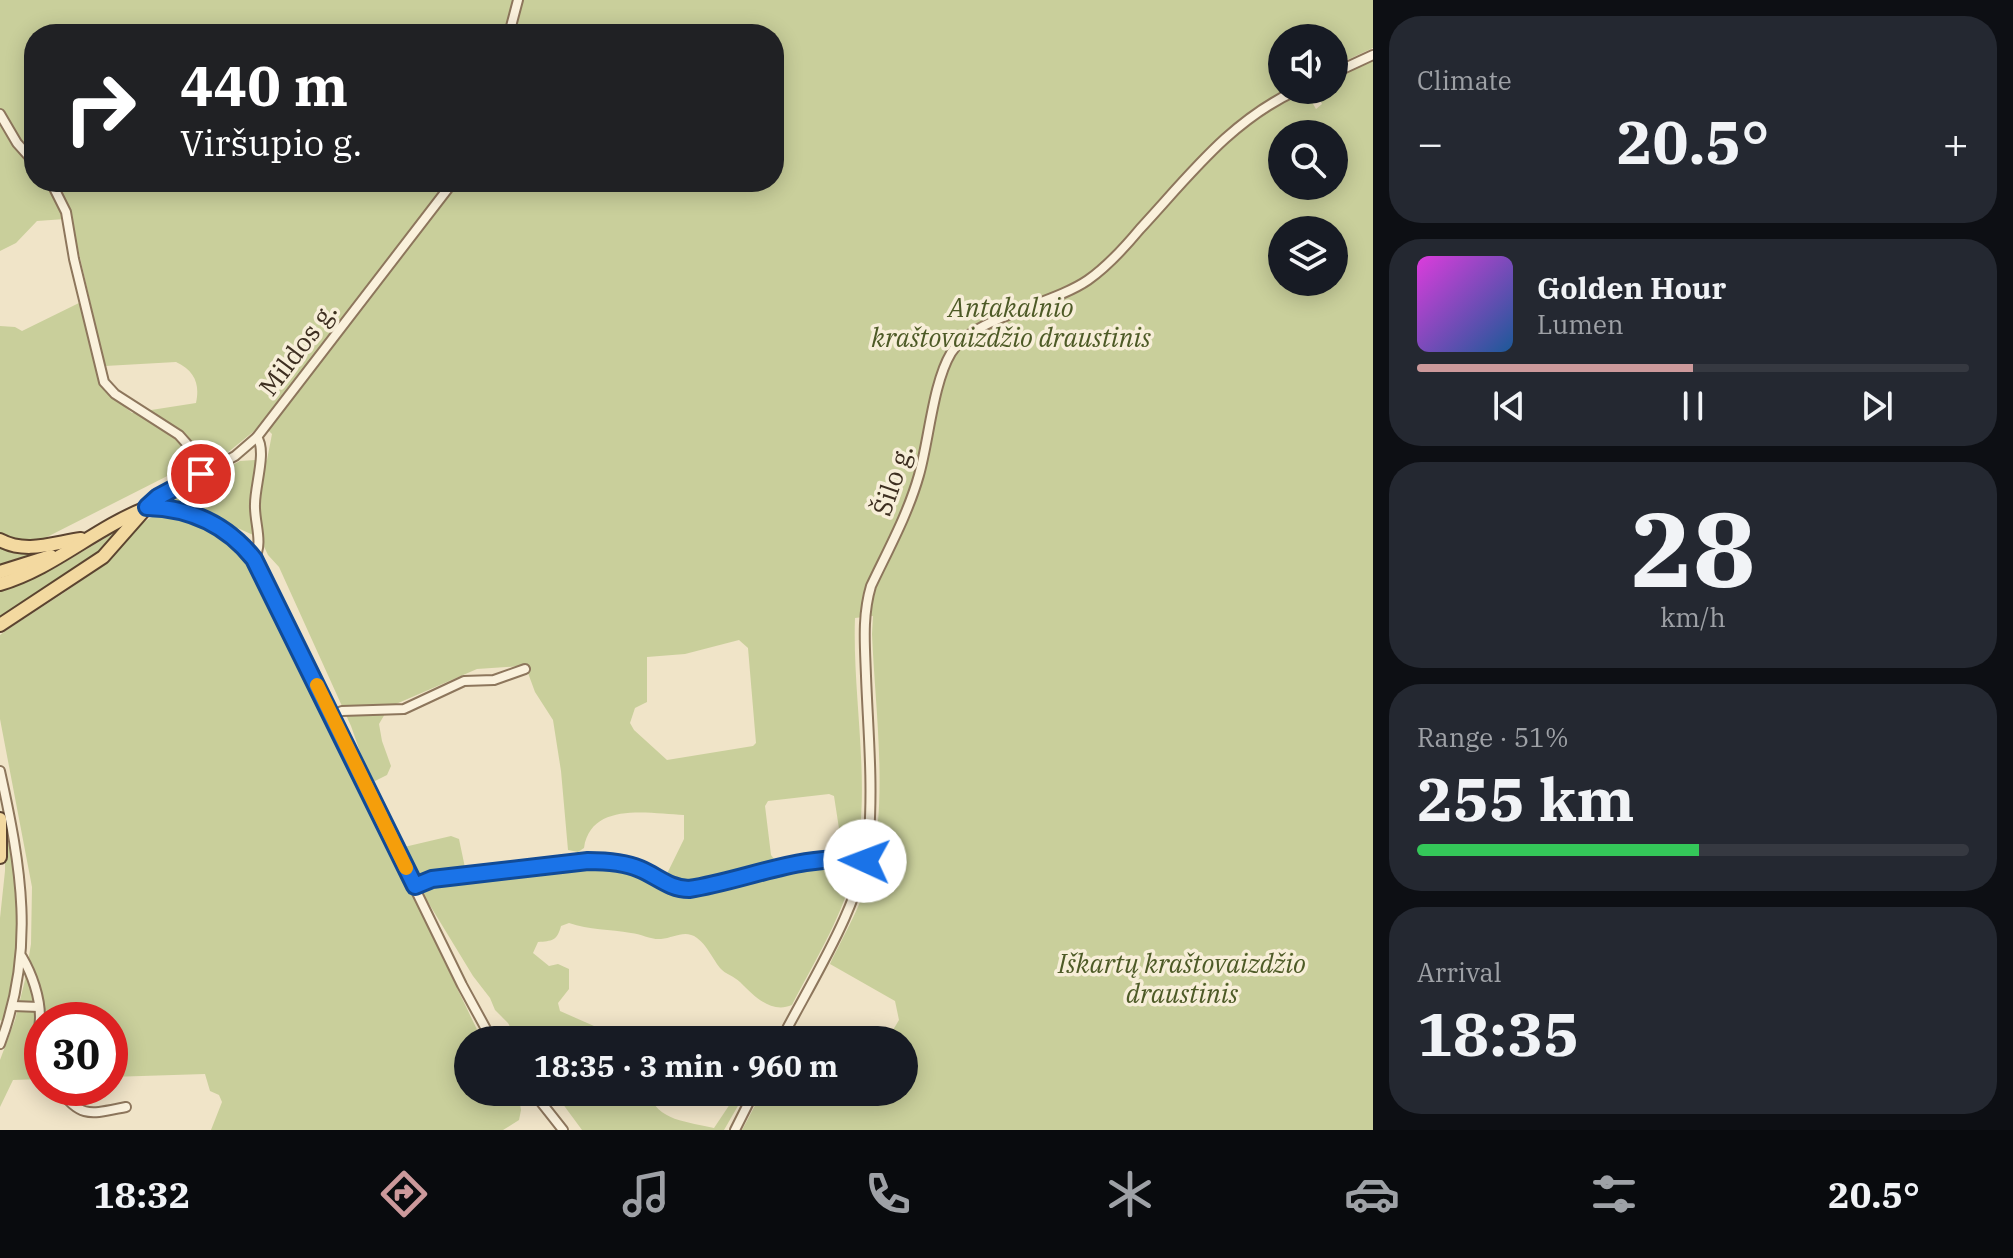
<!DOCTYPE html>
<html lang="en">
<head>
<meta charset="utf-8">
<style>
	:root { --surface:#171b24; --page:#242831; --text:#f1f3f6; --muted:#9ea1a6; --line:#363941; --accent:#cc999b }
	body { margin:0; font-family:"IBM Plex Serif",serif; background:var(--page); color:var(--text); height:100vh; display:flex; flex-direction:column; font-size:30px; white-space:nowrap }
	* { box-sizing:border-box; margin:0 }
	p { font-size:26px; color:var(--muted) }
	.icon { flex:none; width:44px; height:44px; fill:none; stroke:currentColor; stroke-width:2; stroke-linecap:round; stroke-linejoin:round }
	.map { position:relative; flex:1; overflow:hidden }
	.drawer { display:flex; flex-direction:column; gap:16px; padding:16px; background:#0d0f14; width:640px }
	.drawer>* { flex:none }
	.banner { position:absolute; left:24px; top:24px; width:760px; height:168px; border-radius:32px; box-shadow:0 4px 20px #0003; background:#202124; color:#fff; overflow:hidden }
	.tools { position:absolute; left:1268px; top:24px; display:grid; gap:16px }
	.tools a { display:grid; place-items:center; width:80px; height:80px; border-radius:50%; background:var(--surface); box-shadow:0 4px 20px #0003; font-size:40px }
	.speed { position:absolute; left:24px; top:1002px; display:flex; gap:16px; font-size:40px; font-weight:700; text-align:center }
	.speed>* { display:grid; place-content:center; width:104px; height:104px; border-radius:50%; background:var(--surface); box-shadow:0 4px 20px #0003; line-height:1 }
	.speed .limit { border:12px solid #d22; background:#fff; color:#111 }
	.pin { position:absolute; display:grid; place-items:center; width:68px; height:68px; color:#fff; margin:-34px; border:4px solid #fff; border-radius:50%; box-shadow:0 2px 8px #0007 }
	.me { position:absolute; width:88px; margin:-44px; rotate:272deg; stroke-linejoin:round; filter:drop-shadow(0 0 6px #0008) }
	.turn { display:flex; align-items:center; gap:28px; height:168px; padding:0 24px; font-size:36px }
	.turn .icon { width:104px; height:104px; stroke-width:2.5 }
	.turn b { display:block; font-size:56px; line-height:68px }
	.big { font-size:60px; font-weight:700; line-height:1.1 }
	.drawer .widget { flex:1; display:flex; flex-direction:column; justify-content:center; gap:12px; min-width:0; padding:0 28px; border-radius:32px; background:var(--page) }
	.drawer .dial { align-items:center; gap:0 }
	.dial b { font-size:104px; line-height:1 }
	.song { display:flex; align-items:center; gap:24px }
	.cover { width:96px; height:96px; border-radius:12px; background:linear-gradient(135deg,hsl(300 70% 55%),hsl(210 70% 35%)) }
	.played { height:8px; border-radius:4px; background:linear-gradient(90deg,var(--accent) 50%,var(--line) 50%) }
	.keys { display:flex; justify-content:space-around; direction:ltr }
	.heat { display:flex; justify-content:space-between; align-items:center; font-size:44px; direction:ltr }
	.charge { height:12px; border-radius:6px; background:linear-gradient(90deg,#34c759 51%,var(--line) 0) }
	.trip { position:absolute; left:454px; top:1026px; width:464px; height:80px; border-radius:40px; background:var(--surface); box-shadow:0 4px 20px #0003; font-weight:700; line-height:80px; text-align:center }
	.tab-bar { display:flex; height:128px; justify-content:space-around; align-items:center; background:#090b0e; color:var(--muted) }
	.tab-bar .icon { width:56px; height:56px }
	.tab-bar .current { color:var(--accent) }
	.tab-bar b { font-size:36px; color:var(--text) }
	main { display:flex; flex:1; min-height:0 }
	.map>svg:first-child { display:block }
	.green { fill:#c9cf9b; fill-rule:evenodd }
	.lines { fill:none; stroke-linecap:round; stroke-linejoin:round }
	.street-casing { stroke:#8d765c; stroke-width:12 }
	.primary-casing { stroke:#5b4430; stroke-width:16 }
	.street { stroke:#faf1dc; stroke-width:8 }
	.primary { stroke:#f3d9a0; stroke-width:12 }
	.route-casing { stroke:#114b97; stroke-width:20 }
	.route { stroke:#1a73e8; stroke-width:14 }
	.slow { stroke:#f59e0b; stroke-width:14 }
	.labels { text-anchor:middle; stroke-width:7; stroke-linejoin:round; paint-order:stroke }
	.park-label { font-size:26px; font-style:italic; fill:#4d5a26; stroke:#f7eed8 }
	.street-label { font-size:26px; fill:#3d2e20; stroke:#f7eed8 }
</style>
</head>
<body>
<main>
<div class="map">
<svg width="1373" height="1130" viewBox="0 0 1373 1130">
	<rect width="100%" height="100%" fill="#f0e4c8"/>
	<g class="green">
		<path d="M0,0H1373V48L1334,66V38H1282V90H1305L1316,109L1322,104L1314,90H1334V78L1373,61V1130H742L759,1098L772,1101L850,1103L856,1092H904V1040H887L899,1020L895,1001L830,964C844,934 864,902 871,868C888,796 875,708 872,634L873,616L855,618C852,702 874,795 852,876C840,921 813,964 792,1005C771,1014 754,996 740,982C734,976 725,974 720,968C712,958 707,945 697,938C685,929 674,938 661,939C652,940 641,934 631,933C610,929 589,930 569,923L561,926C557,941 552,941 538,942L533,953L549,966L558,964L569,969V989L558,1003L560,1011L594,1026L614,1040H517L508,1023L495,1010L490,998L473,976L423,894L400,848L451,836L459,839L468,882L605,866L633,873L661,886L684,839V815C650,814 591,801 584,848L578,852L568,850L561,771L553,720L535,692L528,673L521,666L477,669L389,707L379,724L382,741L391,766L387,775L371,783L351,726L279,567L268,555L260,538L204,513L165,500L240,461L255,460L263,463L267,460L272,434L267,429L258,428L216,462L189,465L43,539L23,544L0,536V326L15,327L22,331L81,302L99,380L104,389L132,413L196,403C200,384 195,371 176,362L105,366L72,223L65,219L37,221L16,243L0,251ZM34,34H774V182H34ZM1282,134H1334V186H1282ZM1282,230H1334V282H1282ZM739,640L748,648L756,743L753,746L667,760L634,730L630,723L635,708L647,702V657L685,654ZM829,794L834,796L842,848L840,853L774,859L771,855L765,806L768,801Z"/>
		<path d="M160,514C207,516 239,547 263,584L482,1040H468V1092H518L521,1110L519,1120L503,1130H211L222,1102L219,1095L210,1091L205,1074L110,1077V1020H42V1079L13,1080L0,1107V1060L15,1020L25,980L31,944L32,887L0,719V635C35,610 89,580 118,550C131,536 141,519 160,514Z"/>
		<polygon points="132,522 109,547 0,622 0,589 55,568"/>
		<polygon points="0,543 55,547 0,566"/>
		<polygon points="5,824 19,899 18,963 6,1016 2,1021 0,1020 0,918 5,871"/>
		<path d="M554,1092H649C655,1121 690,1122 714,1128L738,1092H746L724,1130H582Z"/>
	</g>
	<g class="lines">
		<g class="street-casing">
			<g id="street">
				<polyline points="509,34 518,0"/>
				<polyline points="1334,73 1373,55"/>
				<polyline points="0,114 17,143 34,162"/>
				<polyline points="51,182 66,212 74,259 104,382 115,394 179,435 187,444 201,474"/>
				<path d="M147,507C191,508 227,525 254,559L462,985L492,1040"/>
				<polyline points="147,507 158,497 235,456 257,437 453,182"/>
				<path d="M254,559C264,543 254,522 255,504C255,485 267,451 257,437"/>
				<polyline points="332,715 342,711 404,709 464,681 494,680 525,669"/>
				<path d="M0,771C21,866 36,950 0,1044"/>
				<path d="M415,886L432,879L579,862L607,861L638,868L673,887L689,889C748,880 803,851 865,861"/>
				<path d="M22,957C32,974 40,997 40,1017C40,1036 30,1049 42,1066"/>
				<polyline points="13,1006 39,1007"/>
				<path d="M781,1040C812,980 863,902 869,835C873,782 868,729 866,676C865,646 862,616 871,586C888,550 908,514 919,475C929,440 933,383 951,353C973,317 1052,305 1088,280C1108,266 1125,247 1140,229C1190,175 1230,121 1297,90"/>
				<path d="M58,1088C81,1119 90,1114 126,1107"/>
				<polyline points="533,1092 563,1130"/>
				<polyline points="735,1130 754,1092"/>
			</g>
		</g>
		<g class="primary-casing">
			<g id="primary">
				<path d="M0,540C26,554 53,543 81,539"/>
				<polyline points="0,572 51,556"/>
				<path d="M0,584C52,569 94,529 144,509"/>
				<polyline points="0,625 103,557 147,507"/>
				<polyline points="0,819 0,857"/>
			</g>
		</g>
		<use href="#street" class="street"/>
		<use href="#primary" class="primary"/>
	</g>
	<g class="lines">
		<g class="route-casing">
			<path id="route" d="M201,474L158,497L147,507C191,508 227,525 254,559L415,886L432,879L588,861C606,861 624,862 640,869C657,876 670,889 689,889C748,880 803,852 865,861"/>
		</g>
		<use href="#route" class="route"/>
		<polyline class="slow" points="317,685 406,868"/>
	</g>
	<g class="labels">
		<g class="park-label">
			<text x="1011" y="317">Antakalnio<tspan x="1011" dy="30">kraštovaizdžio draustinis</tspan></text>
			<text x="1182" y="973">Iškartų kraštovaizdžio<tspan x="1182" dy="30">draustinis</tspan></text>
		</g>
		<g class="street-label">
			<text transform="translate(298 349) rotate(-53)" y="9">Mildos g.</text>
			<text transform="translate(893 480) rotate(-71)" y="9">Šilo g.</text>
		</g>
	</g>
</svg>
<div class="tools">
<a><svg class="icon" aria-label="sound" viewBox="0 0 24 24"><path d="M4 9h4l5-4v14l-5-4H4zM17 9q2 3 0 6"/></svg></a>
<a><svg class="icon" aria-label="search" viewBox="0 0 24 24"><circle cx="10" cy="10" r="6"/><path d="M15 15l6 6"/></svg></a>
<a><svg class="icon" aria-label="layers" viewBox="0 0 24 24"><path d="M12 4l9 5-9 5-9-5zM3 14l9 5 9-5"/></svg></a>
</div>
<div class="speed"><div class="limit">30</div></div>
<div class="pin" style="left:201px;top:474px;background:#d93025"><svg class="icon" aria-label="arrive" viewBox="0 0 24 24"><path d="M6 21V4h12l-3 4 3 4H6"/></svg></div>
<svg class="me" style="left:865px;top:861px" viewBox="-20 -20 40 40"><circle r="19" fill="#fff"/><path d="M0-13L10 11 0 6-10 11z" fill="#1a73e8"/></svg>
<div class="trip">18:35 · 3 min · 960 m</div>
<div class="banner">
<div class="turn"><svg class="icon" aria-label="right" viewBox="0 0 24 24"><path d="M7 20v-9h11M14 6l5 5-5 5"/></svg><div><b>440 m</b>Viršupio g.</div></div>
</div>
</div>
<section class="drawer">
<div class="widget"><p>Climate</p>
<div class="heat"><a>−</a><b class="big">20.5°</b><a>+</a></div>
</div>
<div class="widget">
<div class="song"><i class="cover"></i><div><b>Golden Hour</b><p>Lumen</p></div></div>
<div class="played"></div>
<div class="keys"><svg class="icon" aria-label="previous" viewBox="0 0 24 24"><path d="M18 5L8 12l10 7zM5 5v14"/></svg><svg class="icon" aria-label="pause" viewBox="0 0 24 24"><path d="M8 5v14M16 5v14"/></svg><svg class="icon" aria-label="next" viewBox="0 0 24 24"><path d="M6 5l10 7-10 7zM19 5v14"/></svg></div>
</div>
<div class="widget dial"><b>28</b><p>km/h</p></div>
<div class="widget"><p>Range · 51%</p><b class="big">255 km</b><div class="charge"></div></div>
<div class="widget"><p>Arrival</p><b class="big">18:35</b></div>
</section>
</main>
<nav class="tab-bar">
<b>18:32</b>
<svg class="icon current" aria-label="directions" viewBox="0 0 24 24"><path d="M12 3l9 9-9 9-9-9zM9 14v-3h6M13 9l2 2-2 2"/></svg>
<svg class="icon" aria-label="music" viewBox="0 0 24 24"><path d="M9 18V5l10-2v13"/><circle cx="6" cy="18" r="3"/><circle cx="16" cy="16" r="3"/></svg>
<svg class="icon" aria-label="phone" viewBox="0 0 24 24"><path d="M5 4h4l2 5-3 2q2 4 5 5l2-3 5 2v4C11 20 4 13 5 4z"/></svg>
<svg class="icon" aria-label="climate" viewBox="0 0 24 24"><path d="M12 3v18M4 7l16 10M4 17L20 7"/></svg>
<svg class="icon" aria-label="car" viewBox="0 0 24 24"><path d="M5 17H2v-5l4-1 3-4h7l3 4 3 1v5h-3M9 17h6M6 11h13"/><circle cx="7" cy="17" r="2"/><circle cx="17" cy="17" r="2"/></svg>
<svg class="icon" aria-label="filters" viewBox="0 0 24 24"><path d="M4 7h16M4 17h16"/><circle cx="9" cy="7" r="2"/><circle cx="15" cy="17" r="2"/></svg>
<b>20.5°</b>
</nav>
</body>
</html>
